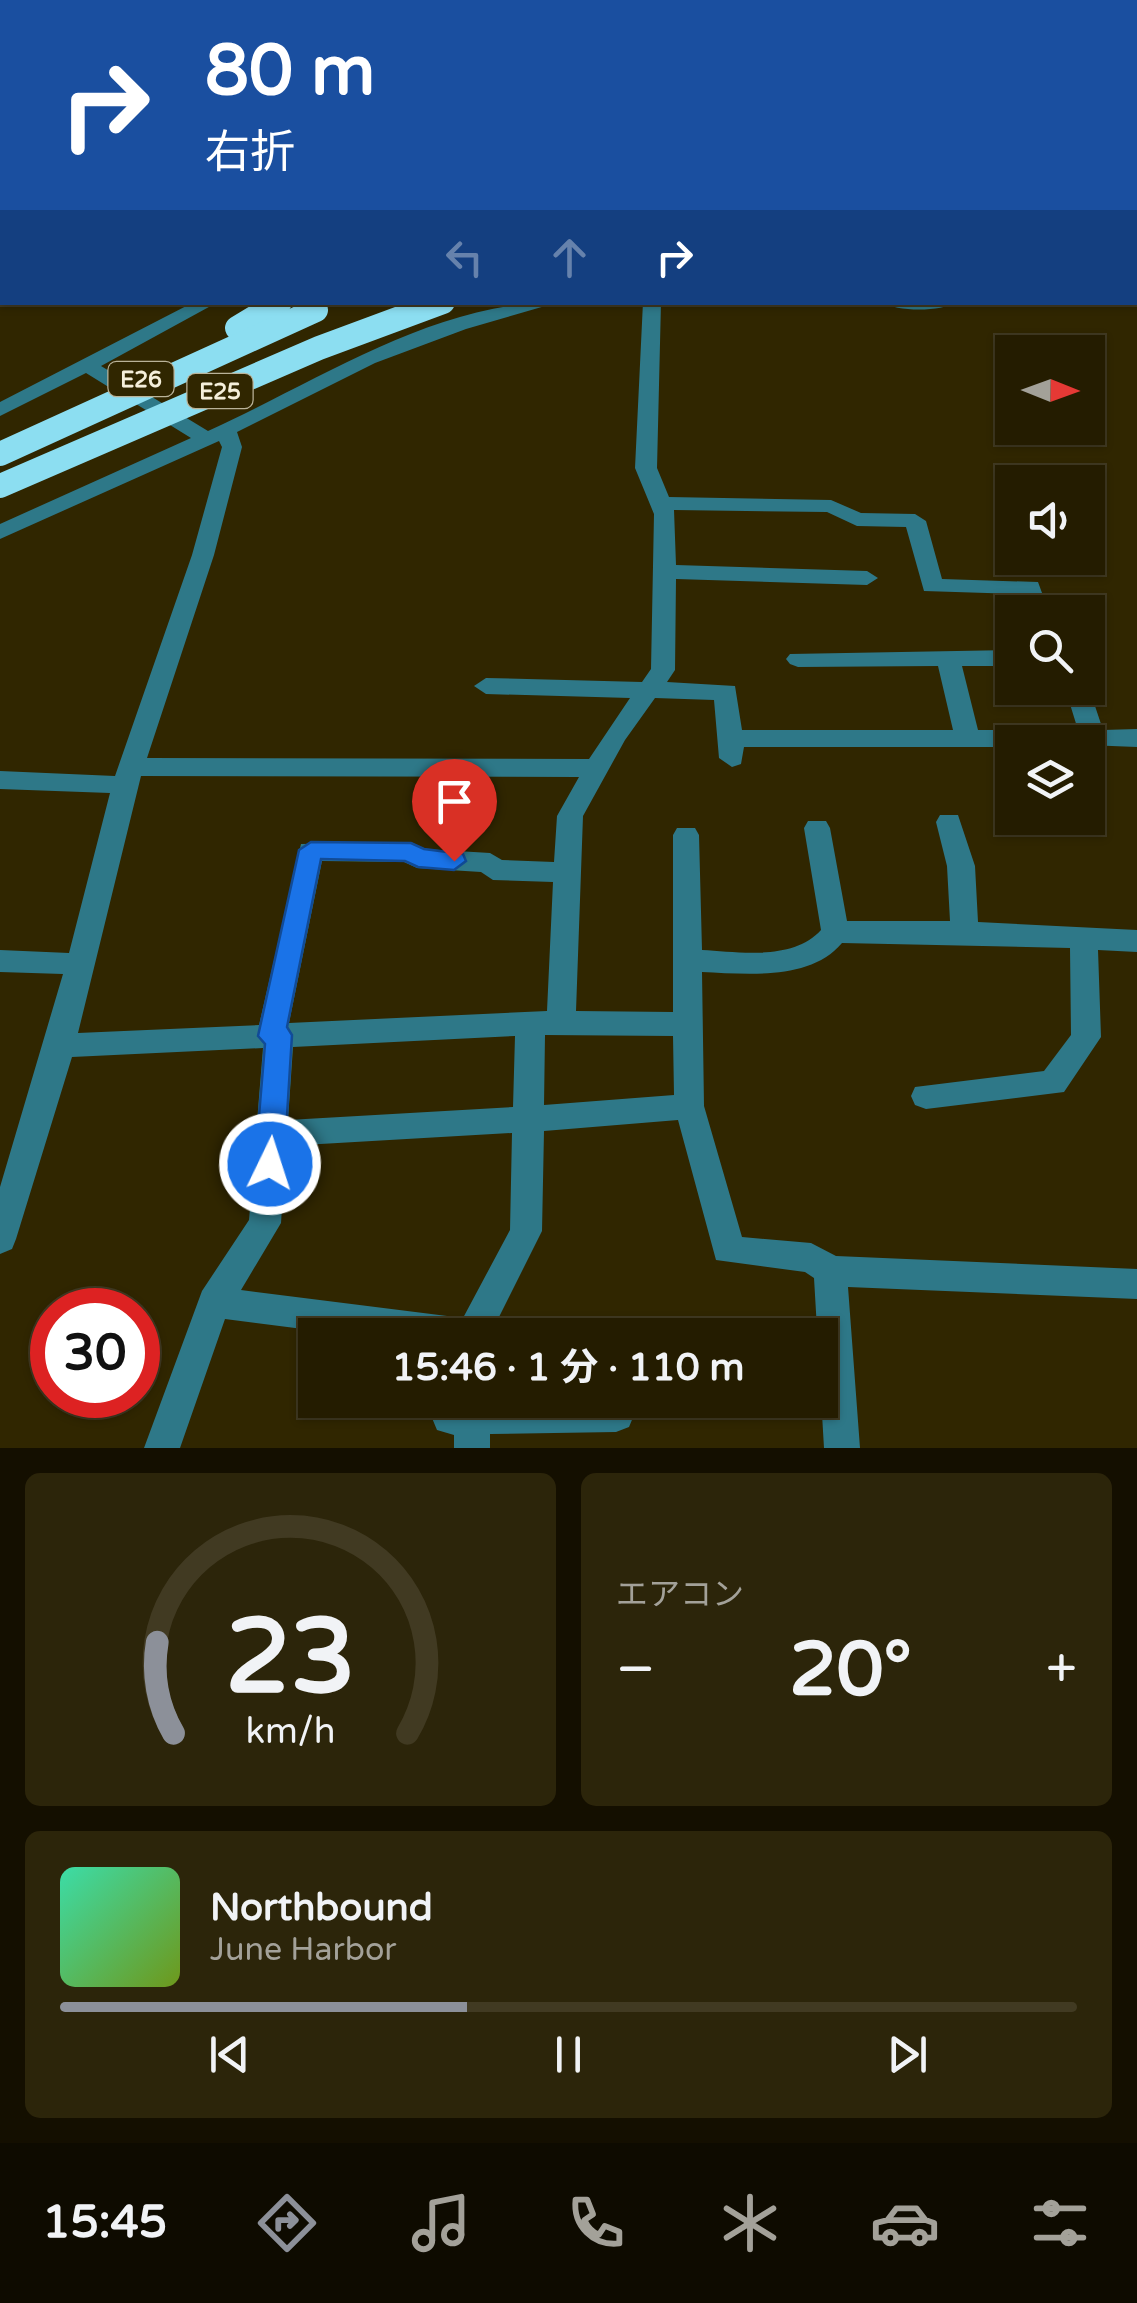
<!DOCTYPE html>
<html lang="ja">
<head>
<meta charset="utf-8">
<style>
	:root { --surface:#241c00; --page:#2c250a; --text:#f1f3f6; --muted:#a3a199; --line:#413a22; --accent:#8c9099 }
	body { margin:0; font-family:"Varela Round","Noto Sans JP",sans-serif; background:var(--page); color:var(--text); height:100vh; display:flex; flex-direction:column; font-size:38px; white-space:nowrap }
	* { box-sizing:border-box; margin:0 }
	p { font-size:32px; color:var(--muted) }
	.icon { flex:none; width:55px; height:55px; fill:none; stroke:currentColor; stroke-width:2; stroke-linecap:round; stroke-linejoin:round }
	.map { position:relative; height:1448px; overflow:hidden }
	.drawer { display:flex; flex-direction:column; gap:25px; padding:25px; background:#140f00; flex:1 }
	.drawer>* { flex:none }
	.top-card { position:absolute; left:0px; top:0px; width:1138px; height:305px; box-shadow:0 2px 8px #0004,0 0 0 2px var(--line); background:#1a4fa0; color:#fff; overflow:hidden }
	.needle { width:65px; rotate:91deg }
	.tools { position:absolute; left:995px; top:335px; display:grid; gap:20px }
	.tools a { display:grid; place-items:center; width:110px; height:110px; border-radius:0px; background:var(--surface); box-shadow:0 2px 8px #0004,0 0 0 2px var(--line); font-size:50px }
	.speed { position:absolute; left:30px; top:1288px; display:flex; gap:20px; font-size:50px; font-weight:700; text-align:center }
	.speed>* { display:grid; place-content:center; width:130px; height:130px; border-radius:50%; background:var(--surface); box-shadow:0 2px 8px #0004,0 0 0 2px var(--line); line-height:1 }
	.speed .limit { border:15px solid #d22; background:#fff; color:#111 }
	.pin { position:absolute; display:grid; place-items:center; width:85px; height:85px; color:#fff; margin:-102px -42px; border-radius:50% 50% 50% 0; rotate:-45deg; box-shadow:0 0 10px #0007 }
	.pin .icon { rotate:45deg }
	.me { position:absolute; width:110px; margin:-55px; rotate:4deg; stroke-linejoin:round; filter:drop-shadow(0 0 8px #0008) }
	.turn { display:flex; align-items:center; gap:35px; height:210px; padding:0 40px; font-size:45px }
	.turn .icon { width:130px; height:130px; stroke-width:2.5 }
	.turn b { display:block; font-size:70px; line-height:85px }
	.lanes { display:flex; align-items:center; height:95px; padding:0 40px; background:#0003; justify-content:center; gap:50px; direction:ltr }
	.lanes .off { opacity:.35 }
	.big { font-size:75px; font-weight:700; line-height:1.1 }
	.drawer .card { flex:1; display:flex; flex-direction:column; justify-content:center; gap:15px; min-width:0; padding:0 35px; border-radius:15px; background:var(--page) }
	.drawer .dial { align-items:center; gap:0 }
	.dial svg { height:260px; overflow:visible; fill:none; stroke:var(--line); stroke-width:7; stroke-linecap:round; text-anchor:middle }
	.dial text { fill:var(--text); stroke:none }
	.song { display:flex; align-items:center; gap:30px }
	.cover { width:120px; height:120px; border-radius:15px; background:linear-gradient(135deg,hsl(160 70% 55%),hsl(80 70% 35%)) }
	.played { height:10px; border-radius:5px; background:linear-gradient(90deg,var(--accent) 40%,var(--line) 40%) }
	.keys { display:flex; justify-content:space-around; direction:ltr }
	.heat { display:flex; justify-content:space-between; align-items:center; font-size:55px; direction:ltr }
	.drawer .tiles { flex:1; display:grid; gap:25px; grid-template-columns:1fr 1fr }
	.card:last-child { grid-column:span 2 }
	.trip { position:absolute; left:298px; top:1318px; width:540px; height:100px; border-radius:0px; background:var(--surface); box-shadow:0 2px 8px #0004,0 0 0 2px var(--line); font-weight:700; line-height:100px; text-align:center }
	.tab-bar { display:flex; height:160px; justify-content:space-around; align-items:center; background:#0e0b00; color:var(--muted) }
	.tab-bar .icon { width:70px; height:70px }
	.tab-bar .on { color:var(--accent) }
	.tab-bar b { font-size:45px; color:var(--text) }
	.map>svg:first-child { display:block }
	.lines { fill:none; stroke-linecap:round; stroke-linejoin:round }
	.minor-tunnel { stroke:#4e4421; stroke-width:15; stroke-dasharray:15 8; stroke-linecap:butt }
	.minor { fill:#2e7888; fill-rule:evenodd }
	.secondary { fill:#14a6c0; fill-rule:evenodd }
	.primary { fill:#53c5dd; fill-rule:evenodd }
	.motorway { fill:#8cdef1; fill-rule:evenodd }
	.motorway-bridge { stroke:#8cdef1; stroke-width:24 }
	.route { fill:#1a73e8; stroke:#114b97; stroke-width:2.5 }
	.labels { text-anchor:middle; stroke-width:8; stroke-linejoin:round; paint-order:stroke }
	.shield { fill:#302600; stroke:#bab399; stroke-width:2.5 }
	.shield-label { font-size:22px; font-weight:bold; fill:#f5efda }
</style>
</head>
<body>
<div class="map">
<svg width="1137" height="1448" viewBox="0 0 1137 1448">
	<rect width="100%" height="100%" fill="#302600"/>
	<g class="lines">
		<polyline class="minor-tunnel" points="99,2 112,0"/>
		<g class="minor">
			<rect x="356" y="0" width="14" height="2"/>
			<rect x="663" y="0" width="14" height="2"/>
			<rect x="0" y="45" width="2" height="8"/>
			<rect x="1135" y="289" width="2" height="12"/>
			<path d="M194,302H218L101,366L208,431C319,381 433,302 559,302L466,329L375,363L237,432L242,447L214,555L147,758L589,759L630,698L486,694L474,686L486,678L642,682L651,669L654,514L635,468L643,302H661L657,468L669,497L831,500L861,513L915,514L926,521L942,579L1038,582L1049,612H1027L1021,594L924,591L906,527L857,526L827,512L674,510L676,565L867,571L878,578L867,585L676,579L675,670L667,682L735,686L742,730H953L938,666L798,667L790,664L786,659L790,654L1012,650V666H962L978,730H1078L1065,688L1088,685L1103,730L1137,729V747L1012,742V747H744L741,764L732,767L719,758L714,700L655,698L625,740L583,816L576,1011L673,1012V835L677,828H695L699,835L702,950C739,952 793,961 821,930L804,828L808,821H826L830,828L847,921H950L947,866L936,822L940,815H958L975,866L978,922L1137,930V952L1098,950L1101,1037L1064,1092L926,1109L915,1105L911,1096L915,1087L1044,1071L1071,1035L1070,948L842,943C810,981 747,974 702,972L704,1106L742,1237L811,1243L836,1256L1137,1269V1299L848,1287L860,1448H824L814,1278L805,1272L716,1260L678,1120L544,1131L542,1231L490,1335H350L225,1319L180,1448H144L202,1291L249,1220L263,1048L72,1057L16,1239L12,1249L0,1254V1187L63,974L0,972V950L69,953L110,793L0,789V771L115,776L192,555L222,447L219,441L0,539V524L191,438L86,373L0,416V402ZM141,776L579,777L557,816L554,862L502,860L490,853L424,849L411,842L301,844L259,1025L78,1033ZM322,861L404,862L417,868L481,872L493,880L553,882L547,1011L289,1023ZM545,1035L673,1036L674,1095L544,1105ZM515,1036L513,1107L288,1120L293,1047ZM512,1133L510,1230L463,1318L241,1290L281,1223L286,1146Z"/>
			<path d="M882,302H956C942,312 896,312 882,302Z"/>
			<polygon points="436,1400 621,1400 629,1403 634,1415 629,1427 616,1432 490,1434 490,1448 454,1448 454,1435 437,1430 432,1418"/>
		</g>
		<rect class="secondary" x="1045" y="0" width="14" height="2"/>
		<g class="primary">
			<polygon points="148,0 167,0 168,2 150,2"/>
			<rect x="0" y="12" width="2" height="9"/>
			<rect x="1135" y="86" width="2" height="10"/>
		</g>
		<g class="motorway">
			<polygon points="29,0 50,0 51,2 30,2"/>
			<polygon points="73,0 94,0 95,2 74,2"/>
			<polygon points="122,0 143,0 144,2 123,2"/>
			<rect x="1072" y="0" width="16" height="2"/>
			<rect x="1135" y="70" width="2" height="12"/>
			<polygon points="1135,109 1137,110 1137,129 1135,128"/>
			<polygon points="1137,140 1137,158 1135,159 1135,141"/>
			<rect x="1135" y="215" width="2" height="12"/>
			<rect x="1135" y="247" width="2" height="12"/>
		</g>
		<g class="motorway-bridge">
			<polyline points="237,328 280,302"/>
			<polyline points="0,454 316,310"/>
			<polyline points="0,486 319,348 443,302"/>
		</g>
	</g>
	<polygon class="route" points="311,842 411,843 424,849 463,854 466,861 454,870 418,867 405,861 321,859 287,1027 292,1035 284,1164 280,1172 270,1176 260,1172 255,1164 265,1044 258,1036 299,850"/>
	<g class="labels">
		<g class="shield">
			<rect x="108.5" y="362" width="65" height="34" rx="8"/>
			<rect x="187.5" y="374" width="65" height="34" rx="8"/>
		</g>
		<g class="shield-label">
			<text x="141" y="387">E26</text>
			<text x="220" y="399">E25</text>
		</g>
	</g>
</svg>
<div class="tools">
<a><svg class="needle" viewBox="-14 -14 28 28"><path d="M0-13l5 13h-10z" fill="#e53935"/><path d="M0 13l5-13h-10z" fill="#a3a199"/></svg></a>
<a><svg class="icon" aria-label="sound" viewBox="0 0 24 24"><path d="M4 9h4l5-4v14l-5-4H4zM17 9q2 3 0 6"/></svg></a>
<a><svg class="icon" aria-label="search" viewBox="0 0 24 24"><circle cx="10" cy="10" r="6"/><path d="M15 15l6 6"/></svg></a>
<a><svg class="icon" aria-label="layers" viewBox="0 0 24 24"><path d="M12 4l9 5-9 5-9-5zM3 14l9 5 9-5"/></svg></a>
</div>
<div class="speed"><div class="limit">30</div></div>
<div class="pin" style="left:454px;top:861px;background:#d93025"><svg class="icon" aria-label="arrive" viewBox="0 0 24 24"><path d="M6 21V4h12l-3 4 3 4H6"/></svg></div>
<svg class="me" style="left:270px;top:1164px" viewBox="-20 -20 40 40"><circle r="17" fill="#1a73e8" stroke="#fff" stroke-width="3"/><path d="M0-11L8 9 0 5-8 9z" fill="#fff"/></svg>
<div class="trip">15:46 · 1 分 · 110 m</div>
<div class="top-card">
<div class="turn"><svg class="icon" aria-label="right" viewBox="0 0 24 24"><path d="M7 20v-9h11M14 6l5 5-5 5"/></svg><div><b>80 m</b>右折</div></div>
<div class="lanes"><svg class="icon off" aria-label="left" viewBox="0 0 24 24"><path d="M17 20v-9H6M10 6l-5 5 5 5"/></svg><svg class="icon off" aria-label="ahead" viewBox="0 0 24 24"><path d="M12 20V5M6 11l6-6 6 6"/></svg><svg class="icon" aria-label="right" viewBox="0 0 24 24"><path d="M7 20v-9h11M14 6l5 5-5 5"/></svg></div>
</div>
</div>
<section class="drawer">
<div class="tiles">
<div class="card dial"><svg viewBox="0 0 100 80">
<path d="M14 69A42 42 0 1 1 86 69"/>
<path d="M14 69A42 42 0 0 1 9 41" stroke="#8c9099"/>
<text x="50" y="56" font-size="32" font-weight="700">23</text>
<text x="50" y="72" font-size="11">km/h</text>
</svg></div>
<div class="card"><p>エアコン</p>
<div class="heat"><a>−</a><b class="big">20°</b><a>+</a></div>
</div>
<div class="card">
<div class="song"><i class="cover"></i><div><b>Northbound</b><p>June Harbor</p></div></div>
<div class="played"></div>
<div class="keys"><svg class="icon" aria-label="previous" viewBox="0 0 24 24"><path d="M18 5L8 12l10 7zM5 5v14"/></svg><svg class="icon" aria-label="pause" viewBox="0 0 24 24"><path d="M8 5v14M16 5v14"/></svg><svg class="icon" aria-label="next" viewBox="0 0 24 24"><path d="M6 5l10 7-10 7zM19 5v14"/></svg></div>
</div>
</div>
</section>
<nav class="tab-bar">
<b>15:45</b>
<svg class="icon on" aria-label="directions" viewBox="0 0 24 24"><path d="M12 3l9 9-9 9-9-9zM9 14v-3h6M13 9l2 2-2 2"/></svg>
<svg class="icon" aria-label="music" viewBox="0 0 24 24"><path d="M9 18V5l10-2v13"/><circle cx="6" cy="18" r="3"/><circle cx="16" cy="16" r="3"/></svg>
<svg class="icon" aria-label="phone" viewBox="0 0 24 24"><path d="M5 4h4l2 5-3 2q2 4 5 5l2-3 5 2v4C11 20 4 13 5 4z"/></svg>
<svg class="icon" aria-label="climate" viewBox="0 0 24 24"><path d="M12 3v18M4 7l16 10M4 17L20 7"/></svg>
<svg class="icon" aria-label="car" viewBox="0 0 24 24"><path d="M5 17H2v-5l4-1 3-4h7l3 4 3 1v5h-3M9 17h6M6 11h13"/><circle cx="7" cy="17" r="2"/><circle cx="17" cy="17" r="2"/></svg>
<svg class="icon" aria-label="filters" viewBox="0 0 24 24"><path d="M4 7h16M4 17h16"/><circle cx="9" cy="7" r="2"/><circle cx="15" cy="17" r="2"/></svg>
</nav>
</body>
</html>
